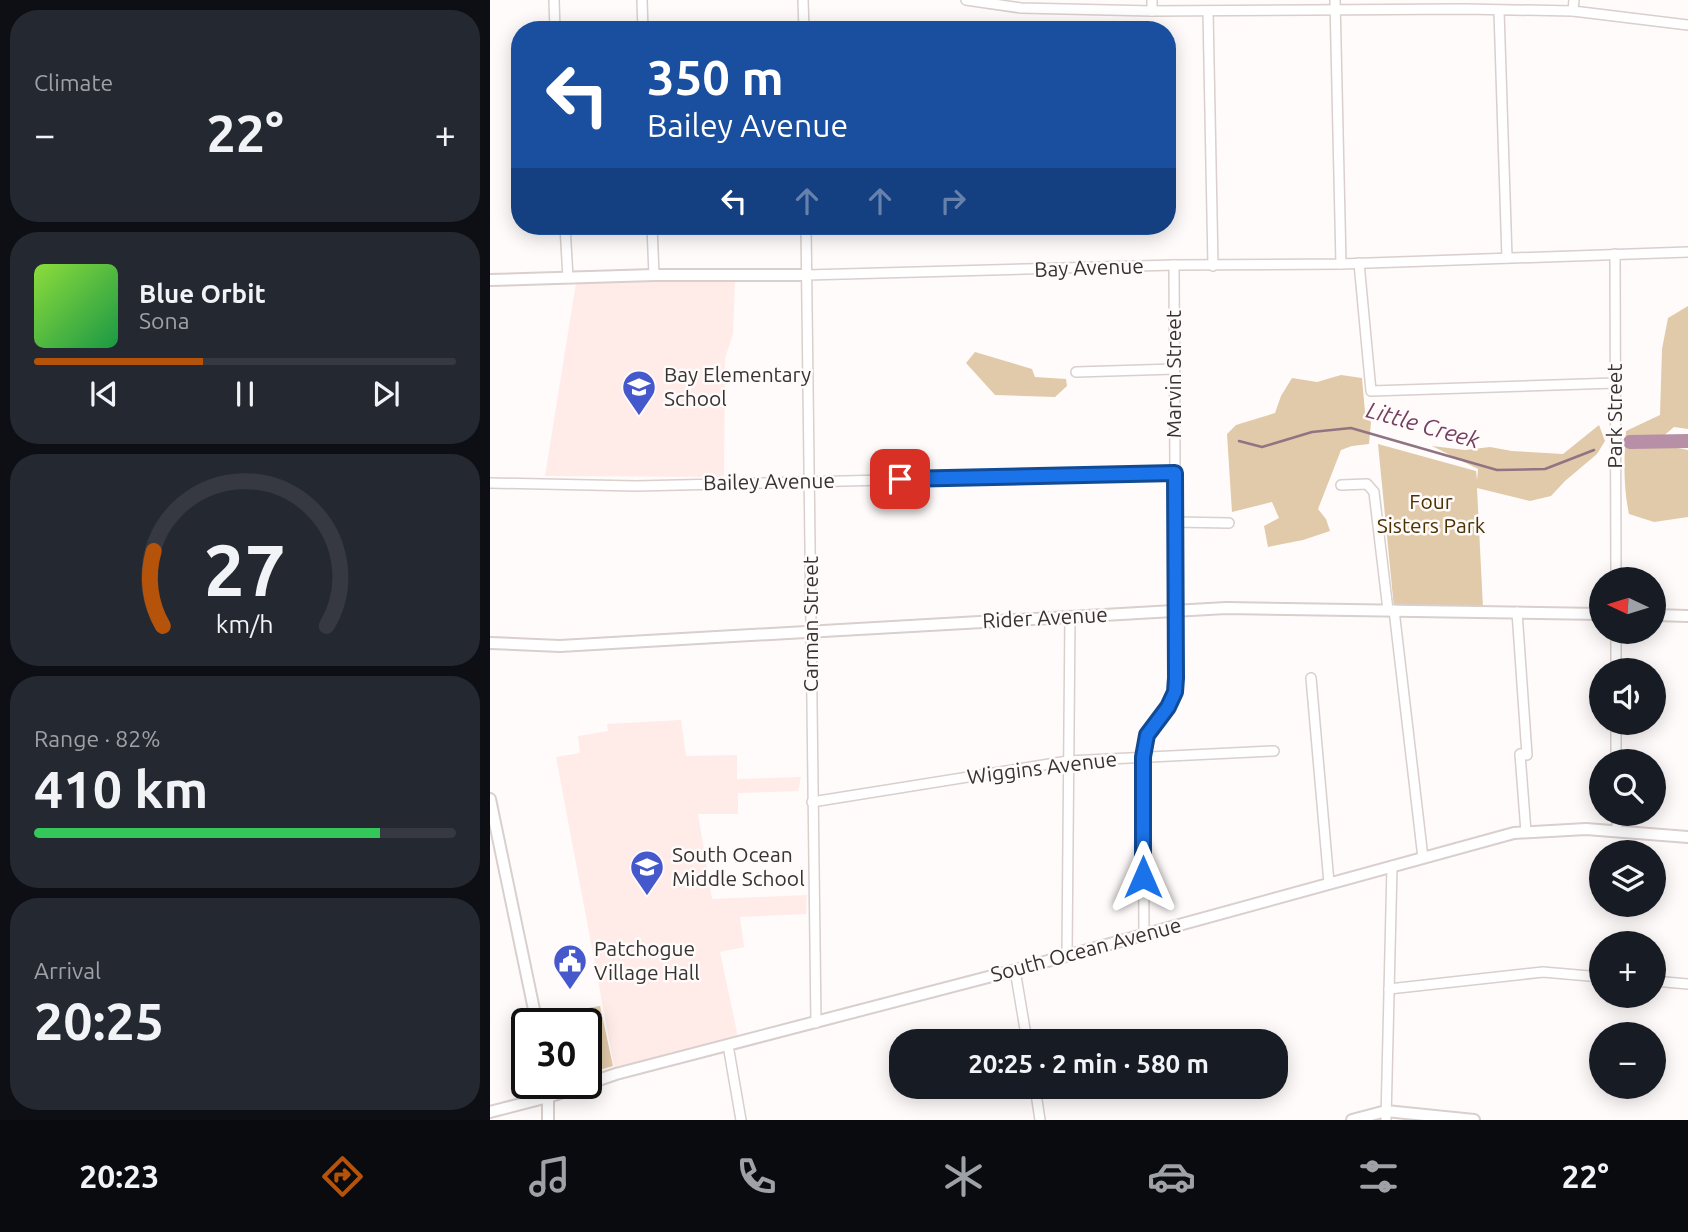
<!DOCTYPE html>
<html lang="en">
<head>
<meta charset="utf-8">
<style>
	:root { --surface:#171b24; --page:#242831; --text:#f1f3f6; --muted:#9ea1a6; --line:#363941; --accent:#b45309 }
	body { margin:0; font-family:Ubuntu,sans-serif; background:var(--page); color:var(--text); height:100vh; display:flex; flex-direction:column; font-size:26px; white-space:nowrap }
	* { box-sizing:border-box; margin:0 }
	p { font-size:23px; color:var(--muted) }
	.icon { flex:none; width:38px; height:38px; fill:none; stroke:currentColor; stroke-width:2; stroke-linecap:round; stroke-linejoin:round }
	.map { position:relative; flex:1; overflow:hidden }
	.panel { display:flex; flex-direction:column; gap:10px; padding:10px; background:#0d0f14; width:490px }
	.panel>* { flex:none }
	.top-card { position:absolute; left:21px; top:21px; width:665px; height:214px; border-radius:28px; box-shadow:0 4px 18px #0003; background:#1a4fa0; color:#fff; overflow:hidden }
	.needle { width:46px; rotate:274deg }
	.buttons { position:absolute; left:1099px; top:567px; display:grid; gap:14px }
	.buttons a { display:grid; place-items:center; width:77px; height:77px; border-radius:50%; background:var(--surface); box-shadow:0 4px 18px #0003; font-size:35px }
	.speed { position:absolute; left:21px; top:1008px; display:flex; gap:14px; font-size:35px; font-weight:700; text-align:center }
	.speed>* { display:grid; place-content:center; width:91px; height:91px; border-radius:50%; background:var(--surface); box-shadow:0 4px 18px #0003; line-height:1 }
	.speed .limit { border:4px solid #111; border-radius:10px; background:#fff; color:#111 }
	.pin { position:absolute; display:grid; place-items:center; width:60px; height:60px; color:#fff; margin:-30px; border-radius:14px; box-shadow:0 4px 10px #0006 }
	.me { position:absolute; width:77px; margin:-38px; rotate:0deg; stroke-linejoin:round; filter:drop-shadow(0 0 5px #0008) }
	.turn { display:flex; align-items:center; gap:24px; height:147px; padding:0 21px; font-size:32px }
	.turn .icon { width:91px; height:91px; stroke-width:2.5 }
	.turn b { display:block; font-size:49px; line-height:60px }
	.lanes { display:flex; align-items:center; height:66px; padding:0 21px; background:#0003; justify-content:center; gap:35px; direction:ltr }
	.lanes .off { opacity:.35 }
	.big { font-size:52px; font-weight:600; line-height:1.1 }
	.panel .widget { flex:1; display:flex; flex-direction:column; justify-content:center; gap:10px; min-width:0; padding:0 24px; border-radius:28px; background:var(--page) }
	.panel .dial { align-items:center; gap:0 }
	.dial svg { height:182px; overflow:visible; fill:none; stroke:var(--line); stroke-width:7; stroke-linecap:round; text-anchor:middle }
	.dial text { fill:var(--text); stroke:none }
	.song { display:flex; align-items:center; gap:21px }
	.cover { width:84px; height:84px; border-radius:10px; background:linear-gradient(135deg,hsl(90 70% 55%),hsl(140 70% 35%)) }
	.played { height:7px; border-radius:4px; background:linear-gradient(90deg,var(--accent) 40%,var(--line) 40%) }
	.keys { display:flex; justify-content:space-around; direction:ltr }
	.heat { display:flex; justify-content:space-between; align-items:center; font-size:38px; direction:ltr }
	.charge { height:10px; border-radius:5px; background:linear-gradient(90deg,#34c759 82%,var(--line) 0) }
	.trip { position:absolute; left:399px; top:1029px; width:399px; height:70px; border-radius:28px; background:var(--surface); box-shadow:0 4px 18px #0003; font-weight:600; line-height:70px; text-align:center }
	.tab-bar { display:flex; height:112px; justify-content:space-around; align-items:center; background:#090b0e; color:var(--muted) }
	.tab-bar .icon { width:49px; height:49px }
	.tab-bar .on { color:var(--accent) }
	.tab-bar b { font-size:32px; color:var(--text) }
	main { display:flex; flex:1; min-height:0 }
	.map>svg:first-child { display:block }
	.built { fill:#ffebe8 }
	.green { fill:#e1caa9 }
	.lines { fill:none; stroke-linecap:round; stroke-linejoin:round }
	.stream { stroke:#917484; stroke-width:2.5 }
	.river { stroke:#b790a7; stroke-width:14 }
	.minor-casing { stroke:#d9cfcd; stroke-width:12 }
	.tertiary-casing { stroke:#d9cfcd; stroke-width:14 }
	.minor { stroke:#fff; stroke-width:9 }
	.tertiary { stroke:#fff; stroke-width:10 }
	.route-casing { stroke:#114b97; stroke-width:18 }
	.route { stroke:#1a73e8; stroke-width:12 }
	.labels { text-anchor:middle; stroke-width:5; stroke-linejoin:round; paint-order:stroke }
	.street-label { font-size:21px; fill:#373332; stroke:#fffbfa }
	.poi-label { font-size:21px; fill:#373332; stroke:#fffbfa; text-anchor:start }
	.park-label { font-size:21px; fill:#4b3201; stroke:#fffbfa }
	.water-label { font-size:23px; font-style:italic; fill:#754062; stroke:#fffbfa }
</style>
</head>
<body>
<main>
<section class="panel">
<div class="widget"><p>Climate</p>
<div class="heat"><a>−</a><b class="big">22°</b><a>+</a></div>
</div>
<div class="widget">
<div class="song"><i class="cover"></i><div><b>Blue Orbit</b><p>Sona</p></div></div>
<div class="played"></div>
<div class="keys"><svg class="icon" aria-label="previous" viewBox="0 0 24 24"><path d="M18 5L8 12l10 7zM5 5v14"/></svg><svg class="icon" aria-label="pause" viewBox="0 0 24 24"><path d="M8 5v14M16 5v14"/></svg><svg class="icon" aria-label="next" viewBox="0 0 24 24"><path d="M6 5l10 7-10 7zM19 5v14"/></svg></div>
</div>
<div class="widget dial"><svg viewBox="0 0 100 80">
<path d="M14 69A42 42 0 1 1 86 69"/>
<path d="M14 69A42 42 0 0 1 10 36" stroke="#b45309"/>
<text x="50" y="56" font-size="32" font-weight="700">27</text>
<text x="50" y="72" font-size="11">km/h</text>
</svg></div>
<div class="widget"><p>Range · 82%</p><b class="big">410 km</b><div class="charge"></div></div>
<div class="widget"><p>Arrival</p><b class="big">20:25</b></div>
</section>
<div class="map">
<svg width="1198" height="1120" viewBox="0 0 1198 1120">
	<rect width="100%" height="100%" fill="#fffbfa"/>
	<g class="built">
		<polygon points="245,279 243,334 235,358 234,477 55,476 86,283"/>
		<polygon points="191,720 196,756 247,755 247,779 311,777 308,791 248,793 248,814 208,814 222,899 317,895 316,914 250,917 254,947 230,952 248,1037 125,1071 66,757 90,753 88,736 118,731 117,724"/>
	</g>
	<g class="green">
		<path d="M1198,306V429L1184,427L1171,438L1172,445L1198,450V517L1164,522L1139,514C1133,486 1134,459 1136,431L1170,415L1172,349L1178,318Z"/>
		<polygon points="485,352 542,369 545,377 576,379 577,386 565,397 505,395 476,363"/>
		<polygon points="851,375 872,378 875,412 881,422 879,444 862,446 851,450 828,509 836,519 840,531 813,540 778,547 774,526 789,518 782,502 742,512 737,434 746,425 785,413 791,396 802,378 827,382"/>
		<polygon points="1109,425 1115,441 1107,454 1075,481 1061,496 1040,501 987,488 993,608 904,608 888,444 986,471 987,480 988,469 942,446 975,450 1000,447 1022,451 1073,454"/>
		<polygon points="110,1006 123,1066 96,1074 96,1024 57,1024 56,1015"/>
	</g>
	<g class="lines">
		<polyline class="stream" points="749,441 772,447 822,432 861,428 1007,470 1055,469 1104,450"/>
		<polyline class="river" points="1140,442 1198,441"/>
		<g class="minor-casing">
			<g id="minor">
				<polyline points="64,0 65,30"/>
				<polyline points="152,0 153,30"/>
				<polyline points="313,0 314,30"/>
				<polyline points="476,0 531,8 662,11 974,9 1083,11 1198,25"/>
				<polyline points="662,0 662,11"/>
				<polyline points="845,0 851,264"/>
				<polyline points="718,11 723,266"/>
				<polyline points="1009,11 1017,258"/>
				<polyline points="1083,11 1084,0"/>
				<polyline points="75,226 78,278"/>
				<polyline points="162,226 164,275"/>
				<polyline points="316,226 326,1023"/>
				<polyline points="1125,254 1126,579"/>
				<polyline points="869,263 881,391 1125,383"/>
				<polyline points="317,275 684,265 851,264 1198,252"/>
				<polyline points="586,372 685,369"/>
				<polyline points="0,483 146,486 685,473"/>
				<polyline points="851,485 877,484 884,492 898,610"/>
				<polyline points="686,522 739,523"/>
				<polyline points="904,610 933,858"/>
				<polyline points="1027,612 1037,755 1030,754 1036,832"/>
				<polyline points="1126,632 1126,670"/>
				<polyline points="821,678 839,883"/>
				<polyline points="1126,723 1126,761"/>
				<polyline points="322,802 578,761 784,751"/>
				<polyline points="1127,814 1127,831"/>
				<path d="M654,935L653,756C654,749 655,740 658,734C670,711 683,709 686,678L684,265"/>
				<polyline points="577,954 580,616"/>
				<polyline points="525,970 537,1041"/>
				<polyline points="1164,981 1198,984"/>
				<polyline points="899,989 1053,972 1111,977"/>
				<polyline points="238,1045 251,1120"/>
				<polyline points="545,1087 550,1120"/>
				<polyline points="896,1120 902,866"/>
			</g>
		</g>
		<g class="tertiary-casing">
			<g id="tertiary">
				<polyline points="0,280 164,275 317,275"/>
				<polyline points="1164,615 1198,616"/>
				<polyline points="0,643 70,646 736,608 1111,614"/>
				<polyline points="0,799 47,1024"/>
				<polyline points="58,1083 58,1120"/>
				<polyline points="0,1112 58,1097 126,1074 525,970 1024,833 1096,829 1198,837"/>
				<polyline points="862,1120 896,1111 984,1120"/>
			</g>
		</g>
		<use href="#minor" class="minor"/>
		<use href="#tertiary" class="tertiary"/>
	</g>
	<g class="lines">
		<g class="route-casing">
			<polyline id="route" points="410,479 685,473 686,678 685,692 678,707 657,735 653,757 653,877"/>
		</g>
		<use href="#route" class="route"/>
	</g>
	<defs>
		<g id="school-pin" transform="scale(1.75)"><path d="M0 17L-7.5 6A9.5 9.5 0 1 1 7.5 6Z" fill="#4559cd" stroke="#fffbfa"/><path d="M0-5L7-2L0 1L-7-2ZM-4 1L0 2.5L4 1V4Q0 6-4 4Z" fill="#fff"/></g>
		<g id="civic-pin" transform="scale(1.75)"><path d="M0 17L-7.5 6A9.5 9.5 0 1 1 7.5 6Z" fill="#4559cd" stroke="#fffbfa"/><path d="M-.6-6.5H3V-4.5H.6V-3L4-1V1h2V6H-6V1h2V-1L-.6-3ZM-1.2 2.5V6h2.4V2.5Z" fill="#fff"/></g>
	</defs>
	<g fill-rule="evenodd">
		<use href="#school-pin" x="149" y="387"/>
		<use href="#school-pin" x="157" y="867"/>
		<use href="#civic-pin" x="80" y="961"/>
	</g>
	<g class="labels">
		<g class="street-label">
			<text transform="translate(599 268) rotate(-2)" y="7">Bay Avenue</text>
			<text transform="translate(684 374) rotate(-90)" y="7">Marvin Street</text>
			<text transform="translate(1125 416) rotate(-90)" y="7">Park Street</text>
			<text transform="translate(279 482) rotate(-1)" y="7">Bailey Avenue</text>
			<text transform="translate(555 618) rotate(-3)" y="7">Rider Avenue</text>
			<text transform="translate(321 624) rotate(-90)" y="7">Carman Street</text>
			<text transform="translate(552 768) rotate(-7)" y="7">Wiggins Avenue</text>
			<text transform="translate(596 950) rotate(-15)" y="7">South Ocean Avenue</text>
		</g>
		<g class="poi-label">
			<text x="174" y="382">Bay Elementary<tspan x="174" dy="24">School</tspan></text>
			<text x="182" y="862">South Ocean<tspan x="182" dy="24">Middle School</tspan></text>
			<text x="104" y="956">Patchogue<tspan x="104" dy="24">Village Hall</tspan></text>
		</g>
		<g class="park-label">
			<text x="941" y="509">Four<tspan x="941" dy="24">Sisters Park</tspan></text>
		</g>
		<g class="water-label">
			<text transform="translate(933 425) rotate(16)" y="8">Little Creek</text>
		</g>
	</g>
</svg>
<div class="buttons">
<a><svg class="needle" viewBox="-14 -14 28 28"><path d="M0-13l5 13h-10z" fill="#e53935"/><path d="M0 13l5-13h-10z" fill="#9ea1a6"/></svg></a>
<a><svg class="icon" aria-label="sound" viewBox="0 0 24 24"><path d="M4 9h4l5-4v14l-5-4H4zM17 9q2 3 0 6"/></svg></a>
<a><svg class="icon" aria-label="search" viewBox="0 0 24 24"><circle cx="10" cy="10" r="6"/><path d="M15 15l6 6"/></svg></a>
<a><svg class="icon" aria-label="layers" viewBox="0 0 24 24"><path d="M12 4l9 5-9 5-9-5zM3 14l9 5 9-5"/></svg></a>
<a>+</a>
<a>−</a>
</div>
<div class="speed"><div class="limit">30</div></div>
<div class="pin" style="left:410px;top:479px;background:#d93025"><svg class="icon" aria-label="arrive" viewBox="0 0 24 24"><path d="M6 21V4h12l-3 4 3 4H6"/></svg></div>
<svg class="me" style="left:653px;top:877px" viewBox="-20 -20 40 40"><path d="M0-17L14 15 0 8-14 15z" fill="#1a73e8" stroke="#fff" stroke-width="4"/></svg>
<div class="trip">20:25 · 2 min · 580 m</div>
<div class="top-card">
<div class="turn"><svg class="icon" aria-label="left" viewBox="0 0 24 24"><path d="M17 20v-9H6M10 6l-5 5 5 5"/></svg><div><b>350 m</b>Bailey Avenue</div></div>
<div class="lanes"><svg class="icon" aria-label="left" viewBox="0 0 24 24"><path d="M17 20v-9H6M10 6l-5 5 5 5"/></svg><svg class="icon off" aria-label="ahead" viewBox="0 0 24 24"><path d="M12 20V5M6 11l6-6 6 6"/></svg><svg class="icon off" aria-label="ahead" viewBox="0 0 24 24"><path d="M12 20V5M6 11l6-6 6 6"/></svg><svg class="icon off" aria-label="right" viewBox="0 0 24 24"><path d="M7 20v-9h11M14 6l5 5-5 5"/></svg></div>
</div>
</div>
</main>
<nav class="tab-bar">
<b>20:23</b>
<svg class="icon on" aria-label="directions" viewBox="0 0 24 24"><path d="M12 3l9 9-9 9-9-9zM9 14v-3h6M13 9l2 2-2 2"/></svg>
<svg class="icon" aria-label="music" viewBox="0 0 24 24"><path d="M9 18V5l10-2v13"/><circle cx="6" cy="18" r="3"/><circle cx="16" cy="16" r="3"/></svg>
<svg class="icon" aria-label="phone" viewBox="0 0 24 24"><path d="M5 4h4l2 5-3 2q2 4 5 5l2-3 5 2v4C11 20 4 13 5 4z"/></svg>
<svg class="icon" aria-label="climate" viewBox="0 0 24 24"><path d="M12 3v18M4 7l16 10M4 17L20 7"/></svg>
<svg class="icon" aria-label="car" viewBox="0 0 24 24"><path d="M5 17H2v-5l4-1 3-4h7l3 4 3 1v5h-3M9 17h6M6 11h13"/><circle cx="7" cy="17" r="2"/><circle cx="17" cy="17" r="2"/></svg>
<svg class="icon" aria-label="filters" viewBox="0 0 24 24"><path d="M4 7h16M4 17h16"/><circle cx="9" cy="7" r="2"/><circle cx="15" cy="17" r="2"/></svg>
<b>22°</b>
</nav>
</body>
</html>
